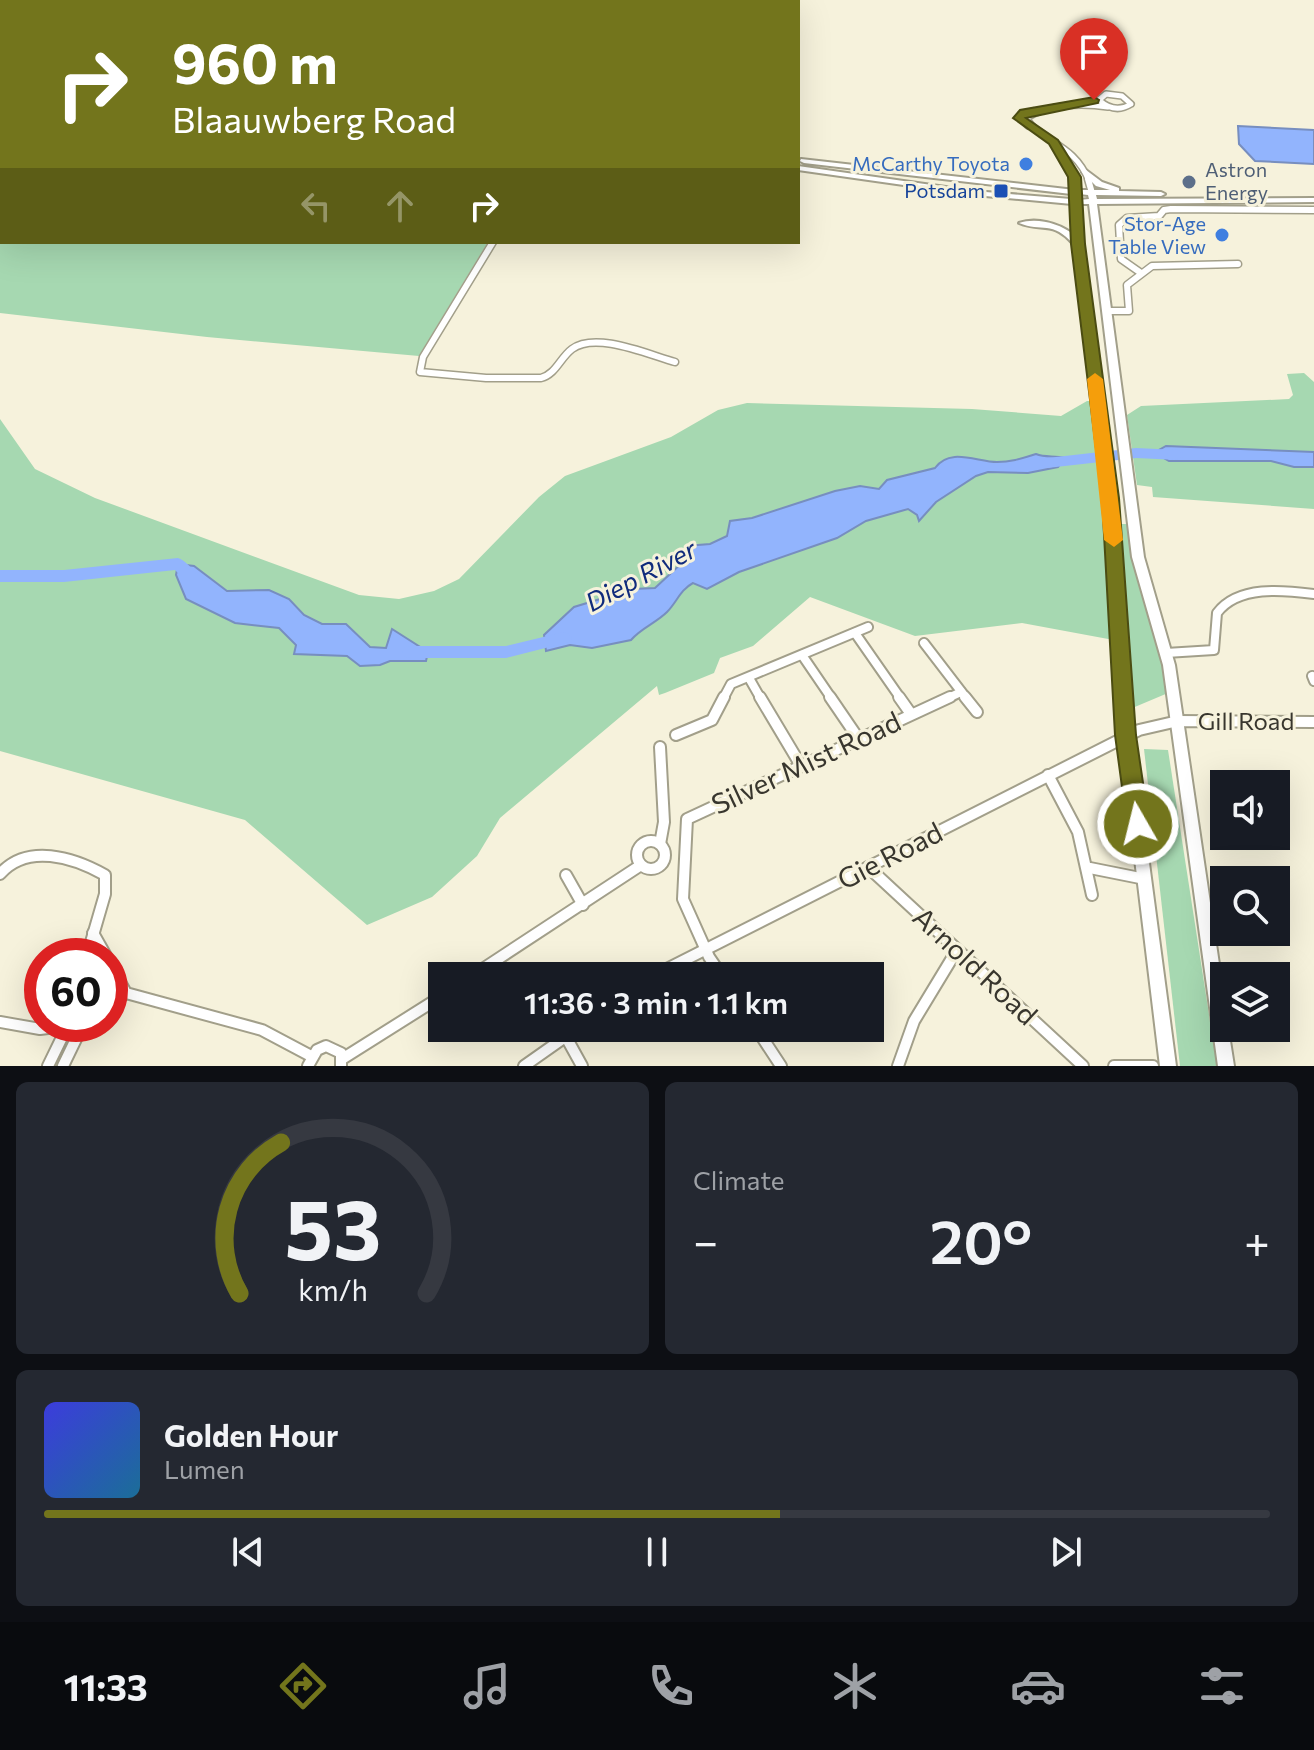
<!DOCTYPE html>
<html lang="en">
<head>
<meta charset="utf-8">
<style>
	:root { --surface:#171b24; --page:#242831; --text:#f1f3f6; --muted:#9ea1a6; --line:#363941; --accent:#73751c }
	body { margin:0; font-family:Commissioner,sans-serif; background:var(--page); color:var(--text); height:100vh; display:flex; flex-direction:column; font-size:30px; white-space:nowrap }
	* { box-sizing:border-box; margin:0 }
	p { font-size:26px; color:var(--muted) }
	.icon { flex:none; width:44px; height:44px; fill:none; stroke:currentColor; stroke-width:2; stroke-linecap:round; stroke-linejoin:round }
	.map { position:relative; height:1066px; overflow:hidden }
	.sheet { display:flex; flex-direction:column; gap:16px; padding:16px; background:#0d0f14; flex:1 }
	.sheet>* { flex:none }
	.top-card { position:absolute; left:0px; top:0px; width:800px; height:244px; box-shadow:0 8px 32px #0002; background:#73751c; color:#fff; overflow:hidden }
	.controls { position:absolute; left:1210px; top:770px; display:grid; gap:16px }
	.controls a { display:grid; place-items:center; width:80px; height:80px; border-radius:0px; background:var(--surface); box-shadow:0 8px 32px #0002; font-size:40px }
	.speed { position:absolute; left:24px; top:938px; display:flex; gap:16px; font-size:40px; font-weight:700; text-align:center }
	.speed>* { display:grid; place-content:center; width:104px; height:104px; border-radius:50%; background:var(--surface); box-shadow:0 8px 32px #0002; line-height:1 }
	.speed .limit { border:12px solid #d22; background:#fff; color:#111 }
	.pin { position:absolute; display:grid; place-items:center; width:68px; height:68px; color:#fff; margin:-82px -34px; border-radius:50% 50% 50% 0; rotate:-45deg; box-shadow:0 0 8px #0007 }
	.pin .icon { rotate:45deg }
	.me { position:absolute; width:88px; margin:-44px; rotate:352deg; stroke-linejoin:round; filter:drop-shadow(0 0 6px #0008) }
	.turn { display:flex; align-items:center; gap:28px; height:168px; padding:0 40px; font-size:36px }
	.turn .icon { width:104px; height:104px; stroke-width:2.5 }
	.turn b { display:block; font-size:56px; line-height:68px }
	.lanes { display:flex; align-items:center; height:76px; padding:0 40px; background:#0003; justify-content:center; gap:40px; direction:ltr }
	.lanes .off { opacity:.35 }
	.big { font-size:60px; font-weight:600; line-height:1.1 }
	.sheet .widget { flex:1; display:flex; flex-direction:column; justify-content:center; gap:12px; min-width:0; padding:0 28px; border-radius:12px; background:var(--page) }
	.sheet .dial { align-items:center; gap:0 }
	.dial svg { height:208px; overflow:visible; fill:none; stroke:var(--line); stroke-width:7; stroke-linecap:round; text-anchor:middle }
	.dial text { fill:var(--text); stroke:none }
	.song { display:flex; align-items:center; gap:24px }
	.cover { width:96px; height:96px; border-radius:12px; background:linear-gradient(135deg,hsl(240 70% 55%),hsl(200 70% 35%)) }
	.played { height:8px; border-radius:4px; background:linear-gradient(90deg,var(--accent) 60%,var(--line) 60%) }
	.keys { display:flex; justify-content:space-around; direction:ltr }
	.heat { display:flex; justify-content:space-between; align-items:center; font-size:44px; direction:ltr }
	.sheet .tiles { flex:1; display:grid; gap:16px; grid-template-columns:1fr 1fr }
	.widget:last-child { grid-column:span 2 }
	.trip { position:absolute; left:428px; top:962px; width:456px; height:80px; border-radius:0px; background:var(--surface); box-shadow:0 8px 32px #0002; font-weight:600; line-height:80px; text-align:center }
	.tabs { display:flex; height:128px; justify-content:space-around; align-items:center; background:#090b0e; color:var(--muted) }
	.tabs .icon { width:56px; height:56px }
	.tabs .current { color:var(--accent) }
	.tabs b { font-size:36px; color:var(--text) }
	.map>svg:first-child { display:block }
	.green { fill:#a6d8b1 }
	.water { fill:#92b4fd; stroke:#778ebf; stroke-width:2 }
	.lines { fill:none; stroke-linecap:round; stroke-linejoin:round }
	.river { fill:#92b4fd; fill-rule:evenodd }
	.minor-far3-casing { stroke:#a29f8a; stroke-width:8 }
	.minor-far2-casing { stroke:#a29f8a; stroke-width:9 }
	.minor-far1-casing { stroke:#a29f8a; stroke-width:12 }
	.minor-casing { stroke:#a29f8a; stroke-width:14 }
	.major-casing { stroke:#a29f8a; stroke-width:4 }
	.minor-far3 { stroke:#fff; stroke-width:5 }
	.minor-far2 { stroke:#fff; stroke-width:6 }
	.minor-far1 { stroke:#fff; stroke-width:8 }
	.minor { stroke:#fff; stroke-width:10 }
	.major { fill:#fff; fill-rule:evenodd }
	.route { fill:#73751c; stroke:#4b4c12; stroke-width:2 }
	.slow { fill:#f59e0b }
	.shop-dot { fill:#3f7fe0; stroke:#f6f2dc; stroke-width:3 }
	.service-dot { fill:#5c6f8a; stroke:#f6f2dc; stroke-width:3 }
	.transit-dot { fill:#1a4fb4; stroke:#f6f2dc; stroke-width:3 }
	.labels { text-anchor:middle; stroke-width:6; stroke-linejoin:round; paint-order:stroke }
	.far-shop-label { font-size:20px; fill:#366cbe; stroke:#f6f2dc; text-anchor:end }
	.far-service-label { font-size:20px; fill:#4e5e75; stroke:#f6f2dc; text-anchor:start }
	.far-transit-label { font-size:20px; fill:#164399; stroke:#f6f2dc; text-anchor:end }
	.street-label { font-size:24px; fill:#38362e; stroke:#f6f2dc }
	.water-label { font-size:26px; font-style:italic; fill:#102b7c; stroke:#f6f2dc }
	.near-street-label { font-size:28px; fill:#38362e; stroke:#f6f2dc }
</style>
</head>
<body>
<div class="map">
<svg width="1314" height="1066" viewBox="0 0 1314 1066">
	<rect width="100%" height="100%" fill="#f6f2dc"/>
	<g class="green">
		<polygon points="0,25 2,242 488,242 419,356 207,337 0,313"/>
		<polygon points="1304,373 1314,382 1314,509 1153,497 1152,487 1137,485 1127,415 1141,406 1289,399 1293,395 1287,374"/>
		<polygon points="1087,401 1098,401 1119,641 1022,623 915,636 810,597 753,646 720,658 714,673 665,693 659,695 657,686 500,818 477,856 432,897 367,925 245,820 0,751 0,419 35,469 95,498 359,595 399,599 434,591 459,579 539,497 565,476 671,437 718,410 747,403 972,409 1061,416"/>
		<polygon points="1115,524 1131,524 1168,693 1130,709"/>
		<polygon points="1144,749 1168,750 1217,1066 1180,1066"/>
	</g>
	<g class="water">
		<polygon points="1238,126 1314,130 1314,164 1255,161 1239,144"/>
		<polygon points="1166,446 1314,452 1314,467 1294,467 1271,461 1169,461 1162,457 1159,450"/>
		<path d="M1036,454C1046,458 1054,455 1065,458L1058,467L1028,473L988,472L976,476L936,502L919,521L917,515L908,509L866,521L837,538L739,572L707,589L693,583C680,590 677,602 667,612C656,623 641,628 631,640L592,648L570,645L546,651L544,635L574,607L633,589L655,588L684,561L686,546L710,544L727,536L730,521L752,518L835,491L860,486L879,489L887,480L935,468C950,447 977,462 997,462C1012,462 1023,458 1036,454Z"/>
		<polygon points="178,564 194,566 227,591 269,590 289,599 304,615 322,624 346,624 370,647 386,648 392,629 428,652 426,661 390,661 380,665 360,666 347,656 294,654 296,645 279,628 235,623 186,599 176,575"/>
	</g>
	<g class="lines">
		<g class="river">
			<polygon points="1136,448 1178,450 1185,455 1178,460 1136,458 1047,468 1040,463 1047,458"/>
			<path d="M178,558C186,561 193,569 197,576L195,580H185L175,570L64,582H0V570H64Z"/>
			<polygon points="564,632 569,634 572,638 569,642 506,658 410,658 405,657 402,652 405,647 410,646 506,646"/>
		</g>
		<g class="minor-far3-casing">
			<g id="minor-far3">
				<polyline points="75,0 83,2"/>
				<polyline points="419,0 422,2"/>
				<polyline points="508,0 511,2"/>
				<polyline points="601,0 604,2"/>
				<polyline points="689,0 692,2"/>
				<polyline points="153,2 157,0"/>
				<polyline points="224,2 228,0"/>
				<polyline points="301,2 309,0"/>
				<polyline points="440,2 448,0"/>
				<polyline points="709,2 716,0"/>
				<path d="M1106,94L1122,96L1131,104C1120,111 1109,109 1099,100Z"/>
				<polyline points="1028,126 1019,117 1033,111"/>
				<polyline points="1053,142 1072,171 1073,181"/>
				<path d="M1089,181C1074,143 1042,143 1026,118C1049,104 1082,103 1108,107"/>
			</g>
		</g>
		<g class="minor-far2-casing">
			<g id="minor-far2">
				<polyline points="1073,179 1075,192"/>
				<polyline points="1088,179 1092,193"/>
				<path d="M493,242L423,357L420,372L486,378H541C556,374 560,358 572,349C596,331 649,355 675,362"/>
				<polyline points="1141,273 1121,259 1119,225 1127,218 1159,216 1164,210 1171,209 1314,210"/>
				<polyline points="1106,311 1129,311 1127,285 1152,266 1238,264"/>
			</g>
		</g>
		<g class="minor-far1-casing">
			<g id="minor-far1">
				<polyline points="855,633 901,699"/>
				<polyline points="924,643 967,699"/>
				<path d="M1166,653L1214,650L1217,613C1238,585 1283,590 1314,594"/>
				<polyline points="802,655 832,699"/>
				<polyline points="1312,676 1314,681"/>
				<polyline points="749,678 761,699"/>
				<polyline points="723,699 731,684 868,627"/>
				<polyline points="946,699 961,692"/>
			</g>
		</g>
		<g class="minor-casing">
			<g id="minor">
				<polyline points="760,697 800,764"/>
				<polyline points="830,697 858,738"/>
				<polyline points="899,697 911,714"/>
				<polyline points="965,697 977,712"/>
				<polyline points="676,735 712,720 724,697"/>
				<polyline points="660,747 664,822 660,844"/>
				<polyline points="1048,775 1078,832 1092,895"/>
				<circle cx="651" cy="855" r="14"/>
				<polyline points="868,867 1083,1066"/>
				<polyline points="1090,868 1145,879"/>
				<path d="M0,874C27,843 73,857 105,875V894L87,956"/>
				<polyline points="566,875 583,905"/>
				<polyline points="93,933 106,956"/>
				<polyline points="110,964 126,993 262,1030 311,1056"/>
				<polyline points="472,976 641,865"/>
				<polyline points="653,976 1139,730 1178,721 1314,722"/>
				<polyline points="722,976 709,957 683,899 687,819 950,697"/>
				<polyline points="110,1004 126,993"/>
				<polyline points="0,1022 40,1029 80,1024"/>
				<polyline points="756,1028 781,1066"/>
				<polyline points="566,1037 582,1066"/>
				<polyline points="342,1059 442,996"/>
				<polyline points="48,1066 67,1027"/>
				<polyline points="63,1066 77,1037 79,1024"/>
				<polyline points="308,1066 317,1050 326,1046 341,1053 341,1066"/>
				<polyline points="524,1066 578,1028"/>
				<polyline points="898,1066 914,1021 957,950"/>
				<polyline points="1114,1066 1153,1066"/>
			</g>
		</g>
		<g class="major-casing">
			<g id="major">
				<rect x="0" y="18" width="2" height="4"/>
				<path d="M801,159L1075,190H1110L1096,186L1082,172L1086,170L1102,182L1119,188V191L1161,192L1165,194L1161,196L1096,195L1097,199L1314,198V202L1097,204L1144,557L1175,665L1224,998V1028H1228L1234,1066H1218L1163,665L1132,557L1089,204H1080L1082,244L1115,498L1132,735L1176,1066H1160L1120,735L1105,498L1074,245C1052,219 1042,233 1019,223C1036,217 1059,223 1073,234L1072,204L974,195L798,170V166L974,191L1071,199V194L804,163L800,161ZM1079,194L1088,195L1089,199L1079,200Z"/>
			</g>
		</g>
		<use href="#minor-far3" class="minor-far3"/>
		<use href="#minor-far2" class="minor-far2"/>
		<use href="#minor-far1" class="minor-far1"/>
		<use href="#minor" class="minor"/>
		<use href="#major" class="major"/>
	</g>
	<polygon class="route" points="1094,97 1099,100 1098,103 1026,118 1058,140 1081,177 1085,244 1119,498 1136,735 1149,824 1146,832 1138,835 1130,832 1127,824 1115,735 1102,498 1071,244 1068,177 1049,144 1013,118 1020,110"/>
	<polygon class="slow" points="1095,373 1103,379 1123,540 1114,547 1104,540 1087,379"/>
	<g class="shop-dot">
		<circle cx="1026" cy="164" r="8"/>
		<circle cx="1222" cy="235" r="8"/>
	</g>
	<circle class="service-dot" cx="1189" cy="182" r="8"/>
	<rect class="transit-dot" x="993" y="183" width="16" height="16" rx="4"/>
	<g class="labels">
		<g class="far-shop-label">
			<text x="1010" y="171">McCarthy Toyota</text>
			<text x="1206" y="231">Stor-Age<tspan x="1206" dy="23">Table View</tspan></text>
		</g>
		<g class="far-service-label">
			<text x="1205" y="177">Astron<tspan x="1205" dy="23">Energy</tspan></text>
		</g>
		<g class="far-transit-label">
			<text x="985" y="198">Potsdam</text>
		</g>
		<g class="street-label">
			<text x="1246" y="730">Gill Road</text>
		</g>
		<g class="water-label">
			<text transform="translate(641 576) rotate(-28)" y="9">Diep River</text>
		</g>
		<g class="near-street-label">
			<text transform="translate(806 763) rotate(-25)" y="10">Silver Mist Road</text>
			<text transform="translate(890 856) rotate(-27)" y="10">Gie Road</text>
			<text transform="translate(975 966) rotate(43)" y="10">Arnold Road</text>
		</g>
	</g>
</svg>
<div class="controls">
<a><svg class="icon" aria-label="sound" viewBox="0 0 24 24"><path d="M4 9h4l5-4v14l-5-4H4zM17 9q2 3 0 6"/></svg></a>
<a><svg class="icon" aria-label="search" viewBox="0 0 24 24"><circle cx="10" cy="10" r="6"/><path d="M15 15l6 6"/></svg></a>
<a><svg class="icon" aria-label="layers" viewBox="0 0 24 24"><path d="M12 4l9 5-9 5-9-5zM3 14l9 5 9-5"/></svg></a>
</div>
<div class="speed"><div class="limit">60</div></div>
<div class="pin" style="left:1094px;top:100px;background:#d93025"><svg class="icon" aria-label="arrive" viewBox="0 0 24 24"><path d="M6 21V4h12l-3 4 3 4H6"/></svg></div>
<svg class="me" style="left:1138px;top:824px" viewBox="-20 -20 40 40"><circle r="17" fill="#73751c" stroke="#fff" stroke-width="3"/><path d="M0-11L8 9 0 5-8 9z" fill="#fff"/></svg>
<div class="trip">11:36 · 3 min · 1.1 km</div>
<div class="top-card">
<div class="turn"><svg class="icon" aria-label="right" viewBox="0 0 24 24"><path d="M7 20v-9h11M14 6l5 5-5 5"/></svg><div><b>960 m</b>Blaauwberg Road</div></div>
<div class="lanes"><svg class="icon off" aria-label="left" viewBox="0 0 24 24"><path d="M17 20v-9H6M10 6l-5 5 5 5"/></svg><svg class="icon off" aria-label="ahead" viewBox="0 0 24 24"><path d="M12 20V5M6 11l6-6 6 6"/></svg><svg class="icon" aria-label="right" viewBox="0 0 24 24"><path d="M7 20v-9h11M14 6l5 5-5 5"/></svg></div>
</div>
</div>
<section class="sheet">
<div class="tiles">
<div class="widget dial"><svg viewBox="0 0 100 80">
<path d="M14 69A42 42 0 1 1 86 69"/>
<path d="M14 69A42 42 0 0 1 30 11" stroke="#73751c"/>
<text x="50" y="56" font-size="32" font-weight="700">53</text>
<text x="50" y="72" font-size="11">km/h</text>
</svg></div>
<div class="widget"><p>Climate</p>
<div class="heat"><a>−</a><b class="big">20°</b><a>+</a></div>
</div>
<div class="widget">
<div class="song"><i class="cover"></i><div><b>Golden Hour</b><p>Lumen</p></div></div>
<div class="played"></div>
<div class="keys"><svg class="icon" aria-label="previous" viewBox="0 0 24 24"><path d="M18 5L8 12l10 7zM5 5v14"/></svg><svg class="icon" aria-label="pause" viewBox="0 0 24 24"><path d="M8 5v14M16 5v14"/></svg><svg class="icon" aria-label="next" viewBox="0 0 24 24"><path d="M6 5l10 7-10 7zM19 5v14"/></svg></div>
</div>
</div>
</section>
<nav class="tabs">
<b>11:33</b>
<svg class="icon current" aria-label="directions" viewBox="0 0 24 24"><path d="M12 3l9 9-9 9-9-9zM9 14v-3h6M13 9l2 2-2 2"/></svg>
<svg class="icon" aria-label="music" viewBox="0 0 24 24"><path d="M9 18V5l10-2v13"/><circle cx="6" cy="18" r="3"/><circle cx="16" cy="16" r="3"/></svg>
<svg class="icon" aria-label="phone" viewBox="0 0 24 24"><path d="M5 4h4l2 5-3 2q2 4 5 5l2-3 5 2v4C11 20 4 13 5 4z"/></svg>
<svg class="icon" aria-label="climate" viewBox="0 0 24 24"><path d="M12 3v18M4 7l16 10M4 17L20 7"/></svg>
<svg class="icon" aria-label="car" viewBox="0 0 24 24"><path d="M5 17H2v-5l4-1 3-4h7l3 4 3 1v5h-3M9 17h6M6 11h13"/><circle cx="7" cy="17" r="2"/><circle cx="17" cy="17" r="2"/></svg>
<svg class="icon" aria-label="filters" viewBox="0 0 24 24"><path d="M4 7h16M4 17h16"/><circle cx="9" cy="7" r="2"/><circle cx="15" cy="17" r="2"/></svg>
</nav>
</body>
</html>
